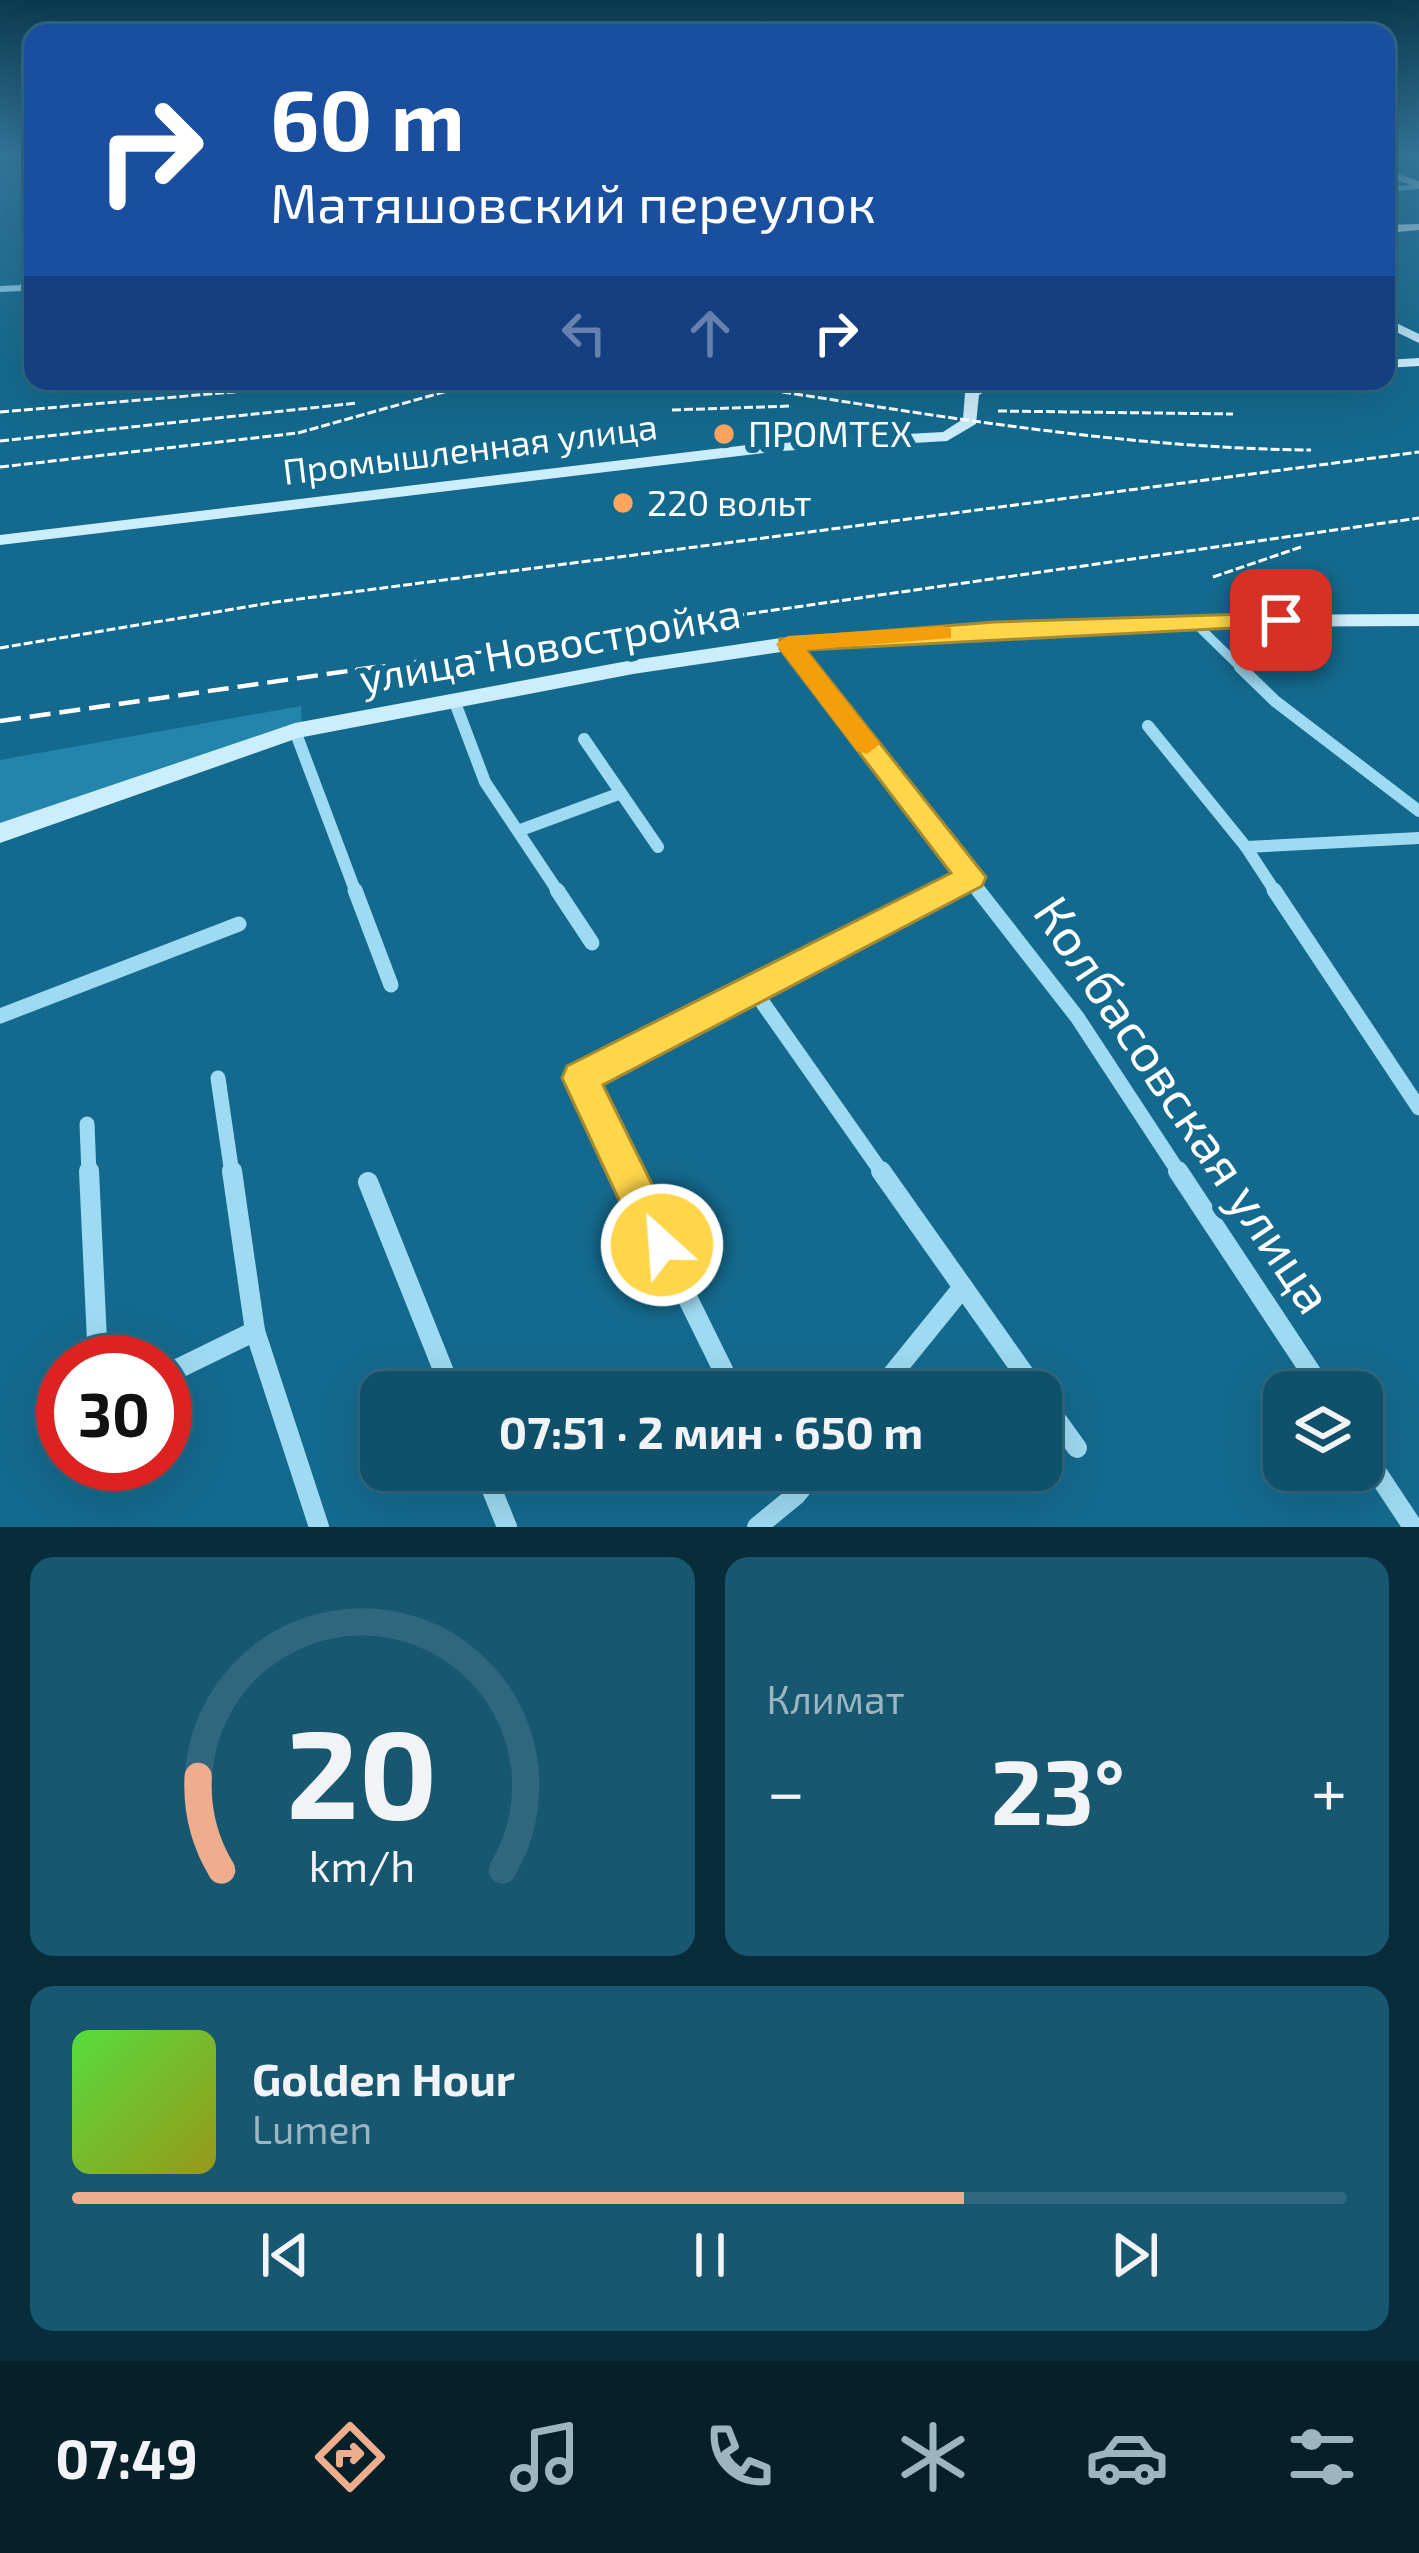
<!DOCTYPE html>
<html lang="ru">
<head>
<meta charset="utf-8">
<style>
	:root { --surface:#0f506a; --page:#185770; --text:#f1f3f6; --muted:#9bb5c1; --line:#2f677e; --accent:#eead8d }
	body { margin:0; font-family:"Exo 2",sans-serif; background:var(--page); color:var(--text); height:100vh; display:flex; flex-direction:column; font-size:45px; white-space:nowrap }
	* { box-sizing:border-box; margin:0 }
	p { font-size:39px; color:var(--muted) }
	.icon { flex:none; width:66px; height:66px; fill:none; stroke:currentColor; stroke-width:2; stroke-linecap:round; stroke-linejoin:round }
	.map { position:relative; height:1527px; overflow:hidden }
	.details { display:flex; flex-direction:column; gap:30px; padding:30px; background:#082c3a; flex:1 }
	.details>* { flex:none }
	.hud { position:absolute; left:24px; top:24px; width:1371px; height:366px; border-radius:24px; box-shadow:0 12px 48px #0002,0 0 0 3px var(--line); background:#1a4fa0; color:#fff; overflow:hidden }
	.buttons { position:absolute; left:1263px; top:1371px; display:grid; gap:24px }
	.buttons a { display:grid; place-items:center; width:120px; height:120px; border-radius:24px; background:var(--surface); box-shadow:0 12px 48px #0002,0 0 0 3px var(--line); font-size:60px }
	.speed { position:absolute; left:36px; top:1335px; display:flex; gap:24px; font-size:60px; font-weight:700; text-align:center }
	.speed>* { display:grid; place-content:center; width:156px; height:156px; border-radius:50%; background:var(--surface); box-shadow:0 12px 48px #0002,0 0 0 3px var(--line); line-height:1 }
	.speed .limit { border:18px solid #d22; background:#fff; color:#111 }
	.pin { position:absolute; display:grid; place-items:center; width:102px; height:102px; color:#fff; margin:-51px; border-radius:24px; box-shadow:0 6px 18px #0006 }
	.me { position:absolute; width:132px; margin:-66px; rotate:334deg; stroke-linejoin:round; filter:drop-shadow(0 0 9px #0008) }
	.turn { display:flex; align-items:center; gap:42px; height:252px; padding:0 48px; font-size:54px }
	.turn .icon { width:156px; height:156px; stroke-width:2.5 }
	.turn b { display:block; font-size:84px; line-height:102px }
	.lanes { display:flex; align-items:center; height:114px; padding:0 48px; background:#0003; justify-content:center; gap:60px; direction:ltr }
	.lanes .off { opacity:.35 }
	.big { font-size:90px; font-weight:700; line-height:1.1 }
	.details .tile { flex:1; display:flex; flex-direction:column; justify-content:center; gap:18px; min-width:0; padding:0 42px; border-radius:24px; background:var(--page) }
	.details .dial { align-items:center; gap:0 }
	.dial svg { height:312px; overflow:visible; fill:none; stroke:var(--line); stroke-width:7; stroke-linecap:round; text-anchor:middle }
	.dial text { fill:var(--text); stroke:none }
	.song { display:flex; align-items:center; gap:36px }
	.cover { width:144px; height:144px; border-radius:18px; background:linear-gradient(135deg,hsl(110 70% 55%),hsl(60 70% 35%)) }
	.played { height:12px; border-radius:6px; background:linear-gradient(90deg,var(--accent) 70%,var(--line) 70%) }
	.keys { display:flex; justify-content:space-around; direction:ltr }
	.heat { display:flex; justify-content:space-between; align-items:center; font-size:66px; direction:ltr }
	.details .tiles { flex:1; display:grid; gap:30px; grid-template-columns:1fr 1fr }
	.tile:last-child { grid-column:span 2 }
	.trip { position:absolute; left:360px; top:1371px; width:702px; height:120px; border-radius:24px; background:var(--surface); box-shadow:0 12px 48px #0002,0 0 0 3px var(--line); font-weight:700; line-height:120px; text-align:center }
	.tab-bar { display:flex; height:192px; justify-content:space-around; align-items:center; background:#06202a; color:var(--muted) }
	.tab-bar .icon { width:84px; height:84px }
	.tab-bar .on { color:var(--accent) }
	.tab-bar b { font-size:54px; color:var(--text) }
	.map>svg:first-child { display:block }
	.green { fill:#2385ab }
	.lines { fill:none; stroke-linecap:round; stroke-linejoin:round }
	.minor-far5 { stroke:#9edaf1; stroke-width:4.5 }
	.minor-far4 { stroke:#9edaf1; stroke-width:6 }
	.minor-far3 { stroke:#9edaf1; stroke-width:9 }
	.minor-far2 { stroke:#9edaf1; stroke-width:12 }
	.minor-far1 { stroke:#9edaf1; stroke-width:15 }
	.minor { stroke:#9edaf1; stroke-width:20 }
	.secondary { fill:#ccedfb; fill-rule:evenodd }
	.primary { fill:#e8f7ff; fill-rule:evenodd }
	.rail-far1 { stroke:#fff; stroke-width:3; stroke-dasharray:9 3; stroke-linecap:butt }
	.rail { stroke:#fff; stroke-width:4.5; stroke-dasharray:21 9; stroke-linecap:butt }
	.route { fill:#ffd54a; stroke:#a68a30; stroke-width:3 }
	.slow { fill:#f59e0b }
	.poi-dot { fill:#ffa55e; stroke:#146a8e; stroke-width:4.5 }
	.labels { text-anchor:middle; stroke-width:12; stroke-linejoin:round; paint-order:stroke }
	.far-poi-label { font-size:36px; fill:#fff; stroke:#146a8e; text-anchor:start }
	.far-street-label { font-size:36px; fill:#fff; stroke:#146a8e }
	.street-label { font-size:42px; fill:#fff; stroke:#146a8e }
	.near-street-label { font-size:51px; fill:#fff; stroke:#146a8e }
</style>
</head>
<body>
<div class="map">
<svg width="1419" height="1527" viewBox="0 0 1419 1527">
	<rect width="100%" height="100%" fill="#146a8e"/>
	<polygon class="green" points="301,706 302,724 0,827 0,760"/>
	<g class="lines">
		<g class="minor-far5">
			<polyline points="1386,158 1419,156"/>
			<polyline points="1386,189 1419,187"/>
		</g>
		<polyline class="minor-far4" points="0,289 21,288 33,273"/>
		<g class="minor-far3">
			<polyline points="1193,621 1243,670"/>
			<polyline points="788,644 808,670"/>
		</g>
		<g class="minor-far2">
			<polyline points="806,667 981,893"/>
			<polyline points="1240,667 1275,701 1419,811"/>
			<polyline points="454,700 485,782 559,893"/>
			<polyline points="1148,726 1246,847 1276,893"/>
			<polyline points="295,731 356,893"/>
			<polyline points="584,739 658,847"/>
			<polyline points="518,831 621,793"/>
			<polyline points="1246,847 1419,838"/>
			<polyline points="940,893 971,877"/>
		</g>
		<g class="minor-far1">
			<polyline points="355,890 391,985"/>
			<polyline points="557,890 592,943"/>
			<polyline points="978,890 1077,1017 1180,1174"/>
			<polyline points="1274,890 1419,1108"/>
			<polyline points="753,989 883,1174"/>
			<polyline points="0,1016 239,924"/>
			<polyline points="218,1078 232,1174"/>
			<polyline points="87,1124 89,1174"/>
			<polyline points="627,1174 580,1078 946,890"/>
		</g>
		<g class="minor">
			<polyline points="89,1171 98,1362"/>
			<polyline points="232,1171 255,1331 319,1527"/>
			<polyline points="625,1171 723,1370"/>
			<polyline points="881,1171 1037,1392"/>
			<polyline points="1178,1171 1324,1392"/>
			<polyline points="368,1182 452,1392"/>
			<polyline points="165,1375 255,1331"/>
			<polyline points="878,1392 963,1287"/>
			<polyline points="1041,1398 1077,1448"/>
			<polyline points="1362,1450 1413,1527"/>
			<polyline points="484,1470 507,1527"/>
			<polyline points="757,1527 796,1495 816,1470"/>
		</g>
		<g class="secondary">
			<polygon points="1386,318 1419,334 1419,343 1386,327"/>
			<polygon points="1419,358 1419,366 1386,368 1386,360"/>
			<polygon points="1064,381 1057,385 990,389 979,395 976,424 947,441 781,451 0,545 0,535 781,441 943,432 963,419 965,393 986,381"/>
			<polygon points="1419,614 1419,626 1193,627 994,636 788,651 633,674 298,738 0,843 0,823 295,723 633,660 788,637 994,624 1193,615"/>
		</g>
		<g class="primary">
			<polygon points="1386,170 1419,181 1419,188 1386,176"/>
			<polygon points="1419,224 1419,230 1386,233 1386,225"/>
		</g>
		<g class="rail-far1">
			<path d="M711,381C911,411 1109,448 1311,450"/>
			<polyline points="672,410 792,406"/>
			<polyline points="998,411 1233,414"/>
			<polyline points="0,412 362,381"/>
			<polyline points="0,441 358,403"/>
			<polyline points="0,467 298,433 483,381"/>
			<polyline points="1213,577 1301,547"/>
			<polyline points="0,648 276,602 1419,452"/>
			<polyline points="355,670 1419,518"/>
		</g>
		<polyline class="rail" points="0,721 376,667"/>
	</g>
	<linearGradient id="sky" x2="0" y2="1"><stop stop-color="#0b3a4e"/><stop offset="0.42" stop-color="#34769b"/><stop offset="1" stop-color="#34769b" stop-opacity="0"/></linearGradient>
	<rect width="1419" height="368" fill="url(#sky)"/>
	<polygon class="route" points="1281,613 1293,620 1289,625 806,650 986,877 982,886 603,1085 682,1245 676,1260 662,1266 647,1260 562,1078 567,1066 951,873 780,649 780,639 994,622"/>
	<polygon class="slow" points="943,626 951,628 951,638 806,650 880,744 867,754 857,751 776,644 788,636"/>
	<g class="poi-dot">
		<circle cx="724" cy="434" r="12"/>
		<circle cx="623" cy="503" r="12"/>
	</g>
	<g class="labels">
		<g class="far-poi-label">
			<text x="748" y="447">ПРОМТЕХ</text>
			<text x="647" y="516">220 вольт</text>
		</g>
		<g class="far-street-label">
			<text transform="translate(470 449) rotate(-7)" y="13">Промышленная улица</text>
		</g>
		<g class="street-label">
			<text transform="translate(550 646) rotate(-10)" y="15">улица Новостройка</text>
		</g>
		<g class="near-street-label">
			<text transform="translate(1183 1105) rotate(56)" y="18">Колбасовская улица</text>
		</g>
	</g>
</svg>
<div class="buttons">
<a><svg class="icon" aria-label="layers" viewBox="0 0 24 24"><path d="M12 4l9 5-9 5-9-5zM3 14l9 5 9-5"/></svg></a>
</div>
<div class="speed"><div class="limit">30</div></div>
<div class="pin" style="left:1281px;top:620px;background:#d93025"><svg class="icon" aria-label="arrive" viewBox="0 0 24 24"><path d="M6 21V4h12l-3 4 3 4H6"/></svg></div>
<svg class="me" style="left:662px;top:1245px" viewBox="-20 -20 40 40"><circle r="17" fill="#ffd54a" stroke="#fff" stroke-width="3"/><path d="M0-11L8 9 0 5-8 9z" fill="#fff"/></svg>
<div class="trip">07:51 · 2 мин · 650 m</div>
<div class="hud">
<div class="turn"><svg class="icon" aria-label="right" viewBox="0 0 24 24"><path d="M7 20v-9h11M14 6l5 5-5 5"/></svg><div><b>60 m</b>Матяшовский переулок</div></div>
<div class="lanes"><svg class="icon off" aria-label="left" viewBox="0 0 24 24"><path d="M17 20v-9H6M10 6l-5 5 5 5"/></svg><svg class="icon off" aria-label="ahead" viewBox="0 0 24 24"><path d="M12 20V5M6 11l6-6 6 6"/></svg><svg class="icon" aria-label="right" viewBox="0 0 24 24"><path d="M7 20v-9h11M14 6l5 5-5 5"/></svg></div>
</div>
</div>
<section class="details">
<div class="tiles">
<div class="tile dial"><svg viewBox="0 0 100 80">
<path d="M14 69A42 42 0 1 1 86 69"/>
<path d="M14 69A42 42 0 0 1 8 45" stroke="#eead8d"/>
<text x="50" y="56" font-size="32" font-weight="700">20</text>
<text x="50" y="72" font-size="11">km/h</text>
</svg></div>
<div class="tile"><p>Климат</p>
<div class="heat"><a>−</a><b class="big">23°</b><a>+</a></div>
</div>
<div class="tile">
<div class="song"><i class="cover"></i><div><b>Golden Hour</b><p>Lumen</p></div></div>
<div class="played"></div>
<div class="keys"><svg class="icon" aria-label="previous" viewBox="0 0 24 24"><path d="M18 5L8 12l10 7zM5 5v14"/></svg><svg class="icon" aria-label="pause" viewBox="0 0 24 24"><path d="M8 5v14M16 5v14"/></svg><svg class="icon" aria-label="next" viewBox="0 0 24 24"><path d="M6 5l10 7-10 7zM19 5v14"/></svg></div>
</div>
</div>
</section>
<nav class="tab-bar">
<b>07:49</b>
<svg class="icon on" aria-label="directions" viewBox="0 0 24 24"><path d="M12 3l9 9-9 9-9-9zM9 14v-3h6M13 9l2 2-2 2"/></svg>
<svg class="icon" aria-label="music" viewBox="0 0 24 24"><path d="M9 18V5l10-2v13"/><circle cx="6" cy="18" r="3"/><circle cx="16" cy="16" r="3"/></svg>
<svg class="icon" aria-label="phone" viewBox="0 0 24 24"><path d="M5 4h4l2 5-3 2q2 4 5 5l2-3 5 2v4C11 20 4 13 5 4z"/></svg>
<svg class="icon" aria-label="climate" viewBox="0 0 24 24"><path d="M12 3v18M4 7l16 10M4 17L20 7"/></svg>
<svg class="icon" aria-label="car" viewBox="0 0 24 24"><path d="M5 17H2v-5l4-1 3-4h7l3 4 3 1v5h-3M9 17h6M6 11h13"/><circle cx="7" cy="17" r="2"/><circle cx="17" cy="17" r="2"/></svg>
<svg class="icon" aria-label="filters" viewBox="0 0 24 24"><path d="M4 7h16M4 17h16"/><circle cx="9" cy="7" r="2"/><circle cx="15" cy="17" r="2"/></svg>
</nav>
</body>
</html>
